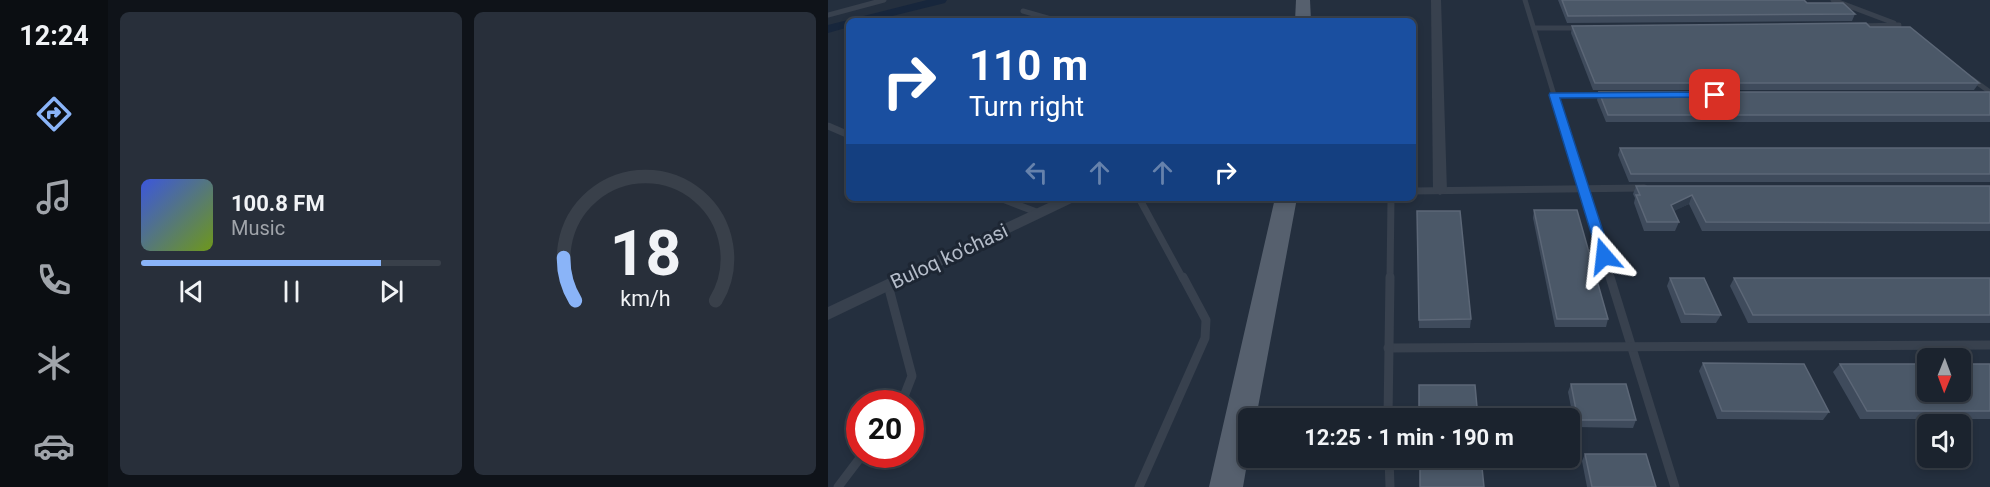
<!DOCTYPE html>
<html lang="en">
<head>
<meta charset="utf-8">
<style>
	:root { --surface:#1b232e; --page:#282f3a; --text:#f1f3f6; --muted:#a0a4aa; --line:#39404a; --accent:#8ab4f8 }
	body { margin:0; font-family:Roboto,sans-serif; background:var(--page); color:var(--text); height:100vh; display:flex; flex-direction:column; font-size:22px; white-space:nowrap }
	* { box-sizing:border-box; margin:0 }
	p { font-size:20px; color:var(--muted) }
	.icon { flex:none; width:33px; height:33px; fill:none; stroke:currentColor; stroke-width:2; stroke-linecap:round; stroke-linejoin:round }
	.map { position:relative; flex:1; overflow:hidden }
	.details { display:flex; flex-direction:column; gap:12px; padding:12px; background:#0f1319; width:720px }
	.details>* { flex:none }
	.banner { position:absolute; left:18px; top:18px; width:570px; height:183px; border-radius:9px; box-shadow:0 3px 9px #0003,0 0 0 2px var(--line); background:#1a4fa0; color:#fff; overflow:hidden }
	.needle { width:39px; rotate:181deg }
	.fabs { position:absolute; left:1089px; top:348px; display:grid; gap:12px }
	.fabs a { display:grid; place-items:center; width:54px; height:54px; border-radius:9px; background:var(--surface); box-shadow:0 3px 9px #0003,0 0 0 2px var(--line); font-size:30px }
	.speed { position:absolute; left:18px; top:390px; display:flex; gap:12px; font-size:30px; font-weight:700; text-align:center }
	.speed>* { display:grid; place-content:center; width:78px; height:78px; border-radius:50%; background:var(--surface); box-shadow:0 3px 9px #0003,0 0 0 2px var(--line); line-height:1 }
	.speed .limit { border:9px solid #d22; background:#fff; color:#111 }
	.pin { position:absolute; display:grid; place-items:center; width:51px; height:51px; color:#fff; margin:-26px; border-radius:12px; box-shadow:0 3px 9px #0006 }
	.me { position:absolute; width:66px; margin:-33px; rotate:343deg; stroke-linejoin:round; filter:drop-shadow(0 0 4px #0008) }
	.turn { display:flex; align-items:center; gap:21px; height:126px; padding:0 24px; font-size:27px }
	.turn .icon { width:78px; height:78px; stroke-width:2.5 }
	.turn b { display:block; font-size:42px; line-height:51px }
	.lanes { display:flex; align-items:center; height:57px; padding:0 24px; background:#0003; justify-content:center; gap:30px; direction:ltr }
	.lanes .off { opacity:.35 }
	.details .tile { flex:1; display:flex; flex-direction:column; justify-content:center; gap:9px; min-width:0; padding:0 21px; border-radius:9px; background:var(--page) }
	.details .dial { align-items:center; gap:0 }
	.dial svg { height:156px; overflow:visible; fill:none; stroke:var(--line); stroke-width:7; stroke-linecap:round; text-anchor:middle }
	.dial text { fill:var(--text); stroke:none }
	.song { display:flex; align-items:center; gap:18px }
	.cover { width:72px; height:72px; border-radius:9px; background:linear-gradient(135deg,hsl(230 70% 55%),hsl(80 70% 35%)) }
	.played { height:6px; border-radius:3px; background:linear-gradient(90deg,var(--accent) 80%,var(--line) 80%) }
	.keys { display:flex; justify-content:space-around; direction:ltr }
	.details .tiles { flex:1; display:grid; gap:12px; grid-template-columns:repeat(2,1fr) }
	.trip { position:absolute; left:410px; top:408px; width:342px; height:60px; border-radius:9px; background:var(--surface); box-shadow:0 3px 9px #0003,0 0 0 2px var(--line); font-weight:700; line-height:60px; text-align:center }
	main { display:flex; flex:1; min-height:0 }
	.menu { display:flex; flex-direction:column; width:108px; justify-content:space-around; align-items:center; background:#0b0e12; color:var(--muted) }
	.menu .icon { width:42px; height:42px }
	.menu .current { color:var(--accent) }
	.menu b { font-size:27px; color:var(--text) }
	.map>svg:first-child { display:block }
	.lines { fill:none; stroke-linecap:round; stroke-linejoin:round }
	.canal { fill:#17263c; fill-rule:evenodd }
	.service-far2 { stroke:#38414e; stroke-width:5 }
	.service-far1 { stroke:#38414e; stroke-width:7 }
	.service { stroke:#38414e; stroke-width:9 }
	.minor { fill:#38414e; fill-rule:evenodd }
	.primary { fill:#56606e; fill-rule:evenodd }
	.wall { fill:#3f4b5c }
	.shaded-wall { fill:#2f3b4b }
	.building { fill:#4b5868; stroke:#5c6777; stroke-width:1.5 }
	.route { fill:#1a73e8; stroke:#114b97; stroke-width:1.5 }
	.labels { text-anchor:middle; stroke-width:6; stroke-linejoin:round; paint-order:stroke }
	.street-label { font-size:20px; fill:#b4bcc9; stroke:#1d2633 }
</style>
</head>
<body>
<main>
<nav class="menu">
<b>12:24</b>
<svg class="icon current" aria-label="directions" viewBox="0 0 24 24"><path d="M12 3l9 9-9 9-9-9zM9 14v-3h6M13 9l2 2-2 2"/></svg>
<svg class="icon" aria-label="music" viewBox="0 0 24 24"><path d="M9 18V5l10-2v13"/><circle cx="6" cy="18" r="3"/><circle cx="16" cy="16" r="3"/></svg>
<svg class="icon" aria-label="phone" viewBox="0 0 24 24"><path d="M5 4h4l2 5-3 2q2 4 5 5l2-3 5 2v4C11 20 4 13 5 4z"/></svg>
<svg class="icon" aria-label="climate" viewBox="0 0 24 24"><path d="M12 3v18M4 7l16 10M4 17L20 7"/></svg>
<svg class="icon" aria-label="car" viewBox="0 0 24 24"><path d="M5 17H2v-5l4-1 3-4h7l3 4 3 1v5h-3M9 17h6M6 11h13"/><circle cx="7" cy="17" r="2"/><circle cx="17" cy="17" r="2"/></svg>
</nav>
<section class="details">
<div class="tiles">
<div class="tile">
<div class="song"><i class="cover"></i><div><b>100.8 FM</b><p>Music</p></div></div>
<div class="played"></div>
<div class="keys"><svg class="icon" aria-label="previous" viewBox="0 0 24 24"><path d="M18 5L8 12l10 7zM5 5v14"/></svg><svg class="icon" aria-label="pause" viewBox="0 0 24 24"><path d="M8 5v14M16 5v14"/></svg><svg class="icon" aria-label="next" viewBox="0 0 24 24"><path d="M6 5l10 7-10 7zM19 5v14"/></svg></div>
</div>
<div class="tile dial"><svg viewBox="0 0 100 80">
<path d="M14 69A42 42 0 1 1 86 69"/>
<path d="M14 69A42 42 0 0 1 8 47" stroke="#8ab4f8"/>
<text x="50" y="56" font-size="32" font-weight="700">18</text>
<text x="50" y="72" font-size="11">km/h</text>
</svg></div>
</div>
</section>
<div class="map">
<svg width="1162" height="487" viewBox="0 0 1162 487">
	<rect width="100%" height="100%" fill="#242f3e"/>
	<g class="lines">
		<polygon class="canal" points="99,0 119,0 117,3 44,21 21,21 21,27 0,33 0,25"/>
		<g class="service-far2">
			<polyline points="697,0 734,121"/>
			<polyline points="1005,0 1066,23"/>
			<polyline points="195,11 230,21"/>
			<polyline points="0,15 56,0"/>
			<polyline points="1031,26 1071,25"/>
			<polyline points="706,28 752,28"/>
			<polyline points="1144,79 1162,92"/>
			<polyline points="726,95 779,95"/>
		</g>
		<g class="service-far1">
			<polyline points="734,119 783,279"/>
			<polyline points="0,126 21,135"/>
			<polyline points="585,191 816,188"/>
			<polyline points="172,198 211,213"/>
			<polyline points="311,198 355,279"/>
			<polyline points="562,279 563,198"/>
		</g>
		<g class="service">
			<polyline points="782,277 847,487"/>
			<polyline points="60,285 84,376 73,404"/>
			<polyline points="560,348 1162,345"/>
			<polyline points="560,418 562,277"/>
			<polyline points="561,458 562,487"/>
			<polyline points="10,487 35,454"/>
			<polyline points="311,487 377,338 378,320 355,277"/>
		</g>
		<g class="minor">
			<polygon points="603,0 613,0 619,191 612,195 605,191"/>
			<polygon points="231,198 250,198 248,201 0,320 0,307"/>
		</g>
		<g class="primary">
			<polygon points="468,0 482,0 483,21 467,21"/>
			<polygon points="447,198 469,198 428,418 420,418 420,458 415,487 381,487"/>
		</g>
	</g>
	<g class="wall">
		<polygon points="730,0 976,0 979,3 1027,14 1024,21 739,23"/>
		<polygon points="744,26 1042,27 1151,83 1146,90 765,90 743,33"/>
		<polygon points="771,92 1162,92 1162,122 778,122 769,100"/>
		<polygon points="792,148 1162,148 1162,182 801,182 790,155"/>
		<polygon points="808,186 1162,186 1162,231 874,231 861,204 845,211 851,222 847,231 816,231 806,203 807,198 805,194"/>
		<polygon points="706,210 780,319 778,327 727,327 705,218"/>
		<polygon points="589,211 643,319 642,328 591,328"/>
		<polygon points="842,278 893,315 888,323 853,323 839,286"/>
		<polygon points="906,278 1162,278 1162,323 920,323 902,286"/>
		<polygon points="875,363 1001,412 995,420 889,419 871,371"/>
		<polygon points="1012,364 1162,364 1162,419 1032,419 1005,372"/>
		<polygon points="743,384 808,420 805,428 747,427 740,392"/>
		<polygon points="757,454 828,487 759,487 754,461"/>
	</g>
	<polygon class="shaded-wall" points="864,195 861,204 840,214 843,205"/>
	<g class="building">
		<polygon points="734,0 976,0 979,3 1015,3 1027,14 740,16"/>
		<polygon points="1038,23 1042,27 1082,27 1151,83 767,83 744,26"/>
		<polygon points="771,92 1162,92 1162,115 780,115"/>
		<polygon points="792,148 1162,148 1162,174 803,174"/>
		<polygon points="808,186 1162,186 1162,223 878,222 864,195 843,205 851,222 819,222 808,195 812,195"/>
		<polygon points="706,210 749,210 780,319 729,319"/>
		<polygon points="589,211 632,211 643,319 591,320"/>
		<polygon points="842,278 876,278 893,315 857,314"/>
		<polygon points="906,278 1162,278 1162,315 925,315"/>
		<polygon points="875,363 976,364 1001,412 894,411"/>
		<polygon points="1012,364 1100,364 1100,392 1132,392 1132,364 1162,364 1162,411 1039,411"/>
		<polygon points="743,384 798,384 808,420 750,420"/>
		<polygon points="591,385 647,385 650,418 591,418"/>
		<polygon points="757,454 818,454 828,487 764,487"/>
		<polygon points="592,458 653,458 656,487 592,487"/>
	</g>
	<polygon class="route" points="887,92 892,95 890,97 732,98 783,256 776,261 771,259 721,95 722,93"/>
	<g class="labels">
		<g class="street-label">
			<text transform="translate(121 256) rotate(-25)" y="7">Buloq ko'chasi</text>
		</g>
	</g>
</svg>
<div class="fabs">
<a><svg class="needle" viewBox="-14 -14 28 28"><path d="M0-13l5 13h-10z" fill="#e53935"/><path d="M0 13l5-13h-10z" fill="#a0a4aa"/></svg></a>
<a><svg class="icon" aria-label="sound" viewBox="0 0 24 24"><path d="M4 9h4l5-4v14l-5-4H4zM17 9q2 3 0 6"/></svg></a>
</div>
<div class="speed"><div class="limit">20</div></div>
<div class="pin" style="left:887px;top:95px;background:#d93025"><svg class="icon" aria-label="arrive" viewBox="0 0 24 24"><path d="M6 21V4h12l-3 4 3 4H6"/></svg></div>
<svg class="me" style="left:776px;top:256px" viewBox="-20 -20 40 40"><path d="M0-17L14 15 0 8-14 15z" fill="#1a73e8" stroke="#fff" stroke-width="4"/></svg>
<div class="trip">12:25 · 1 min · 190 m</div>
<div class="banner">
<div class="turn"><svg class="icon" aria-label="right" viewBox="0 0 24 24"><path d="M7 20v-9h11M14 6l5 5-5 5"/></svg><div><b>110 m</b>Turn right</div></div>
<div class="lanes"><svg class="icon off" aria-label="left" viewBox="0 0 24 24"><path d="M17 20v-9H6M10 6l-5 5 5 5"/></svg><svg class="icon off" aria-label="ahead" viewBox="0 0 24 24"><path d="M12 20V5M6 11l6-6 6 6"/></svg><svg class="icon off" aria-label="ahead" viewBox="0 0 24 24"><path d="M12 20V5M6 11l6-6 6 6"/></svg><svg class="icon" aria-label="right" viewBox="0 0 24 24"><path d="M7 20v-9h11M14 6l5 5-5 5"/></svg></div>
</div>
</div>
</main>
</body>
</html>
